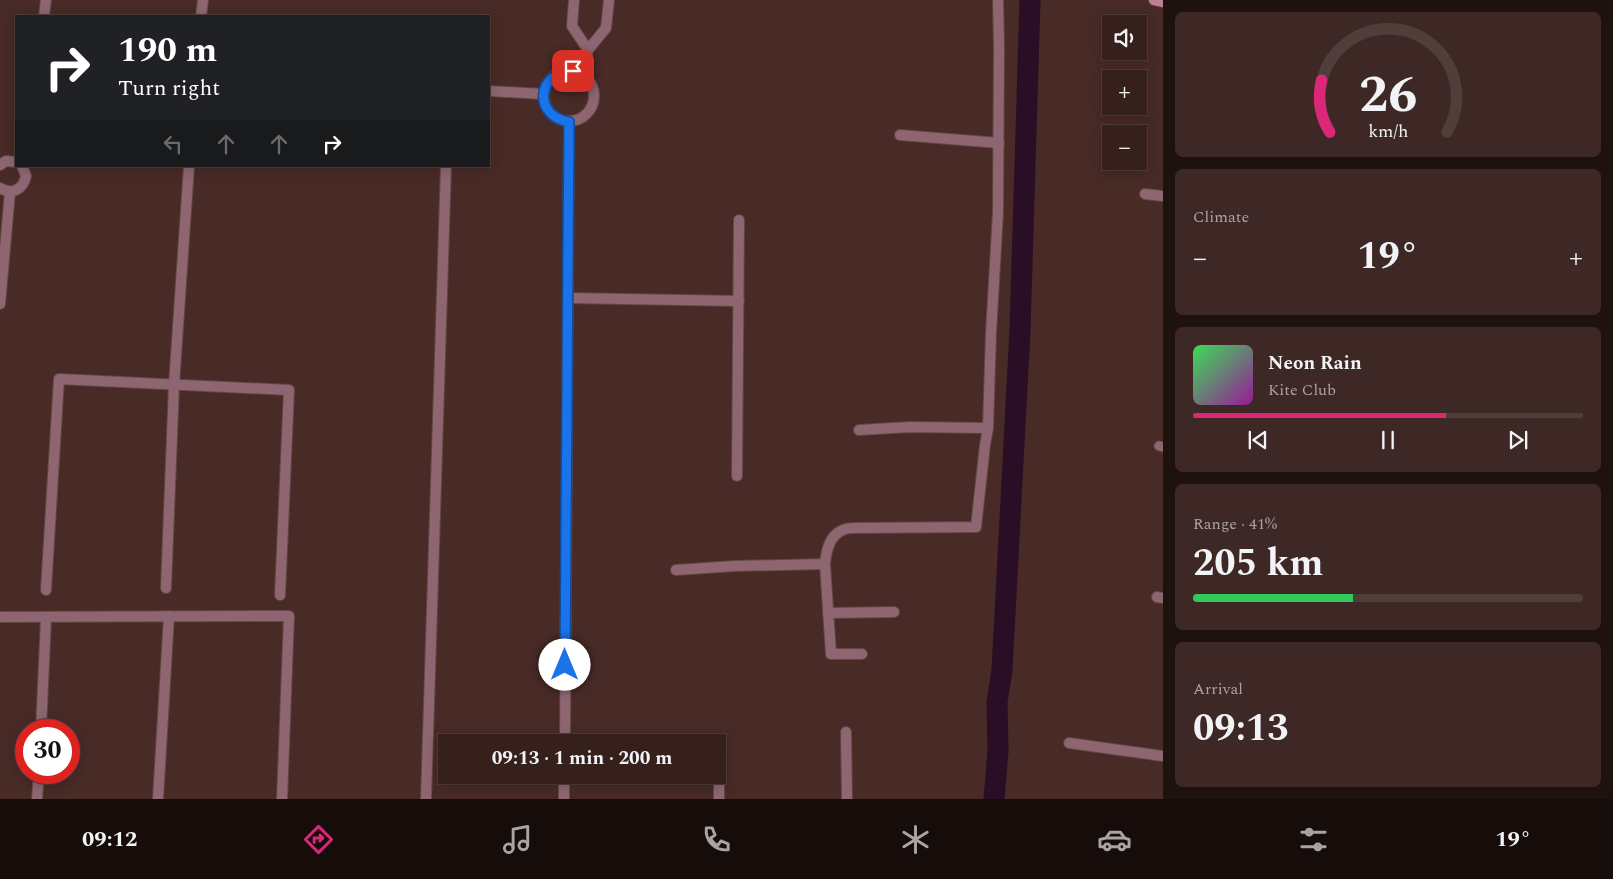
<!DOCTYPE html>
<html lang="en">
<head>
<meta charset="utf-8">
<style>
	:root { --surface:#36201c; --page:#3d2825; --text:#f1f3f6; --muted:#aaa3a3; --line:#503e3b; --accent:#db2777 }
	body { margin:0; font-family:Spectral,serif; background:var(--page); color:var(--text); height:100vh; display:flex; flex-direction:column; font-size:19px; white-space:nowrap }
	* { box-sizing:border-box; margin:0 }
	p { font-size:16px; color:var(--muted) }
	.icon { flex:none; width:28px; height:28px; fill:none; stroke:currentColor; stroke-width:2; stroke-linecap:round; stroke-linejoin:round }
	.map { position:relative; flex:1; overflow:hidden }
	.details { display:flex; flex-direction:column; gap:12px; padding:12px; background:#1e120f; width:450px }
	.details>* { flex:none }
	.guide { position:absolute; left:15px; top:15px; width:475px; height:152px; border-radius:0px; box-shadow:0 2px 12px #0003,0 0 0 1px var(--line); background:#202124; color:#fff; overflow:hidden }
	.fabs { position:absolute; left:1102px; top:15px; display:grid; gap:10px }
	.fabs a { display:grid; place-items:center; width:45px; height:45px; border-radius:0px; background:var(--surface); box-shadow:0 2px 12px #0003,0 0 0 1px var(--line); font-size:25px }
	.speed { position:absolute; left:15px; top:719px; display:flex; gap:10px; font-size:25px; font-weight:700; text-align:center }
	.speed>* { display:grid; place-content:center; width:65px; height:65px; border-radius:50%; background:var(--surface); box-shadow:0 2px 12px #0003,0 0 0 1px var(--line); line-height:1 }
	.speed .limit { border:8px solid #d22; background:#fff; color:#111 }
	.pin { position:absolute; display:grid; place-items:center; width:42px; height:42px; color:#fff; margin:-21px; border-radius:10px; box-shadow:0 2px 8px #0006 }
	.me { position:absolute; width:55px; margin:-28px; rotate:0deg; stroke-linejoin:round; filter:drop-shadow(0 0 4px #0008) }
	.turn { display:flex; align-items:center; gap:18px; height:105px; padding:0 20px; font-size:22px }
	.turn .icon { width:65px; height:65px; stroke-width:2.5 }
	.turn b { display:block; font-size:35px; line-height:42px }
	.lanes { display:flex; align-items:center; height:48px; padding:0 20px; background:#0003; justify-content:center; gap:25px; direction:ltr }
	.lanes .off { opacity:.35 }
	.big { font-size:38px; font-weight:700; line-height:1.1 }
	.details .card { flex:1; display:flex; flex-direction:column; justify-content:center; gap:8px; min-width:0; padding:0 18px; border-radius:8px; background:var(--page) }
	.details .dial { align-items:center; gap:0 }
	.dial svg { height:130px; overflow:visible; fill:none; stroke:var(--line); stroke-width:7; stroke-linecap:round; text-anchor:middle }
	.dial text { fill:var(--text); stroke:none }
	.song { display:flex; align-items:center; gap:15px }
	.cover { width:60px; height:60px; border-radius:8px; background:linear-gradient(135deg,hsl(130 70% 55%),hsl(300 70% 35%)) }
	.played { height:5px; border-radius:2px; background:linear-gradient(90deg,var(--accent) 65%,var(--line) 65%) }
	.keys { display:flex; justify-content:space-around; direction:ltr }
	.heat { display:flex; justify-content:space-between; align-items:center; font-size:28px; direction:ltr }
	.charge { height:8px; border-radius:4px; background:linear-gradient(90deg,#34c759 41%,var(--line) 0) }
	.trip { position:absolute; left:438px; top:734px; width:288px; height:50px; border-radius:0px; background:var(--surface); box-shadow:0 2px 12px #0003,0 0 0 1px var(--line); font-weight:700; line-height:50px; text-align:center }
	.tabs { display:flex; height:80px; justify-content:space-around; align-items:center; background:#160d0b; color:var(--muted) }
	.tabs .icon { width:35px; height:35px }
	.tabs .current { color:var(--accent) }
	.tabs b { font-size:22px; color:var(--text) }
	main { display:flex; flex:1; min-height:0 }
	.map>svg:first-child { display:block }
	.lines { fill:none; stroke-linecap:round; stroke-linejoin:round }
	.canal { stroke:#290e25; stroke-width:21 }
	.lane-casing { stroke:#644744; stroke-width:11 }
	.street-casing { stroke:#644744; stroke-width:12 }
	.secondary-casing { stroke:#644744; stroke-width:12 }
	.lane { stroke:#8d6671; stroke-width:9 }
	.street { stroke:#8d6671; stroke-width:10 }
	.secondary { stroke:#be8193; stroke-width:10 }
	.route-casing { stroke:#114b97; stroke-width:12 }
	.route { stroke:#1a73e8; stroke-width:9 }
</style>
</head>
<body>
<main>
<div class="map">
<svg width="1163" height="799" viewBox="0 0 1163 799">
	<rect width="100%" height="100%" fill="#482a26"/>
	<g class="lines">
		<polyline class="canal" points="994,799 998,751 997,702 1002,670 1020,330 1030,0"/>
		<g class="lane-casing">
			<polyline id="lane" points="1159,446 1163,447"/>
		</g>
		<g class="street-casing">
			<g id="street">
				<polyline points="574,0 572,26 588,50 606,28 609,0"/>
				<polyline points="44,16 46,0"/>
				<polyline points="201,16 203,0"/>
				<circle cx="569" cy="96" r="25"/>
				<polyline points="581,74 588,50"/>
				<polyline points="489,91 543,94"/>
				<polyline points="900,135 999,143"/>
				<polyline points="0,165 6,161 16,162"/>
				<path d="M0,188C12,195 23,190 26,176L22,166"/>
				<polyline points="1145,194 1163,196"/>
				<polyline points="568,298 739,301"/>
				<polyline points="0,304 10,192"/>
				<polyline points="859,430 910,427 988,428"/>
				<polyline points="737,476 739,220"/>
				<polyline points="825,564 831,654 862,654"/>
				<path d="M676,570L735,566L825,564C826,552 829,535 843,530C847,528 852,528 855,528L976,527L985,445L988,428L991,333L998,212L999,47L998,0"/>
				<polyline points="166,588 174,385 189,166"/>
				<polyline points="46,590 59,379 289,390 280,595"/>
				<polyline points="1157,597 1163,598"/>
				<polyline points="828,613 894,612"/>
				<polyline points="0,617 289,616 282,799"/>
				<polyline points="41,730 46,618"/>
				<polyline points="846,732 847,799"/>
				<polyline points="565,742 569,122"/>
				<polyline points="719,742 719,799"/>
				<polyline points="1069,743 1163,756"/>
				<polyline points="37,799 39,772"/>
				<polyline points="158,799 169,616"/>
				<polyline points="426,799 446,166"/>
				<polyline points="564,799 564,775"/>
			</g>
		</g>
		<g class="secondary-casing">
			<polyline id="secondary" points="1154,0 1163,2"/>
		</g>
		<use href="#lane" class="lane"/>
		<use href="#street" class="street"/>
		<use href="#secondary" class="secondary"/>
	</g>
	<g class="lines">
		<g class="route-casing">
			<path id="route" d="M565,665L569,122C533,116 536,72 573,71"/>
		</g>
		<use href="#route" class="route"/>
	</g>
</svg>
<div class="fabs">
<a><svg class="icon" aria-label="sound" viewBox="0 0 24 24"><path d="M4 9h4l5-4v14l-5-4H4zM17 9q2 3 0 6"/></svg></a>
<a>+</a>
<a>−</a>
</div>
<div class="speed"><div class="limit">30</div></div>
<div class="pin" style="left:573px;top:71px;background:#d93025"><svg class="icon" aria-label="arrive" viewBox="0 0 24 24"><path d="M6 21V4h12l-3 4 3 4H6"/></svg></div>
<svg class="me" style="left:565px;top:665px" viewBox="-20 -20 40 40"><circle r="19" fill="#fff"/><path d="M0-13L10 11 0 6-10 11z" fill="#1a73e8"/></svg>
<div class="trip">09:13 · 1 min · 200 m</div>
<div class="guide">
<div class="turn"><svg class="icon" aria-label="right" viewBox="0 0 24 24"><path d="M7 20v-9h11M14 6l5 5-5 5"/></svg><div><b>190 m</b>Turn right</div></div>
<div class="lanes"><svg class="icon off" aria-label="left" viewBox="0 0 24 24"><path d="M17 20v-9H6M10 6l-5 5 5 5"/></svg><svg class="icon off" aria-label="ahead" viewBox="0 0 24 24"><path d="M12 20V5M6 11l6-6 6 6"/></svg><svg class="icon off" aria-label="ahead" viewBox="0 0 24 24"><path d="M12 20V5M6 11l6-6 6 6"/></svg><svg class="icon" aria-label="right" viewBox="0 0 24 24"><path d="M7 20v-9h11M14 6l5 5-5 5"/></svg></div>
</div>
</div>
<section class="details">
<div class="card dial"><svg viewBox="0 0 100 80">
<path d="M14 69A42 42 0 1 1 86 69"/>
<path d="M14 69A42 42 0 0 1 9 37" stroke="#db2777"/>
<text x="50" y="56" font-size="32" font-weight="700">26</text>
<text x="50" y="72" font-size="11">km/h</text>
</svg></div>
<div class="card"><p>Climate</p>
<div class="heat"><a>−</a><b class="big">19°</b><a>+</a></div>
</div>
<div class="card">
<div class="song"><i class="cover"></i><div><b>Neon Rain</b><p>Kite Club</p></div></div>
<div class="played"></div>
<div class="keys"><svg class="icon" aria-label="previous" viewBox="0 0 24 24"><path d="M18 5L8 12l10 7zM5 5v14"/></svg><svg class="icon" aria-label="pause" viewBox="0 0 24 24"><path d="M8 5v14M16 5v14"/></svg><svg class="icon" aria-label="next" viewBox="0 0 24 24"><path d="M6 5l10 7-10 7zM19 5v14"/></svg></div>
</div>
<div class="card"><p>Range · 41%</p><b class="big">205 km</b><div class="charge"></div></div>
<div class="card"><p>Arrival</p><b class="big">09:13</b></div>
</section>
</main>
<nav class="tabs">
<b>09:12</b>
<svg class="icon current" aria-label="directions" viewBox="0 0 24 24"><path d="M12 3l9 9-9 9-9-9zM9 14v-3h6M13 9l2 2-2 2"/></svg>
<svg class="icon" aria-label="music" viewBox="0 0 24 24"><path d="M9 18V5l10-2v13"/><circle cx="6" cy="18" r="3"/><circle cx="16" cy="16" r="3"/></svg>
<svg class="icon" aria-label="phone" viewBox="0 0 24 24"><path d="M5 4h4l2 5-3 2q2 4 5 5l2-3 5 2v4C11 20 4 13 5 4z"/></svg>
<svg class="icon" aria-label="climate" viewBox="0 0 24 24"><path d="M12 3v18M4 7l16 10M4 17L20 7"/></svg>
<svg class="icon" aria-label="car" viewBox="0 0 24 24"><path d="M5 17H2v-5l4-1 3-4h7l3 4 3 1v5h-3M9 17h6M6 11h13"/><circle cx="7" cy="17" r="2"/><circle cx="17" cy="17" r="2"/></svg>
<svg class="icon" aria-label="filters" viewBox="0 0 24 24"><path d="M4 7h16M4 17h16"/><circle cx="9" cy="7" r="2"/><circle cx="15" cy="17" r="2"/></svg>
<b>19°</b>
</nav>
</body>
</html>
